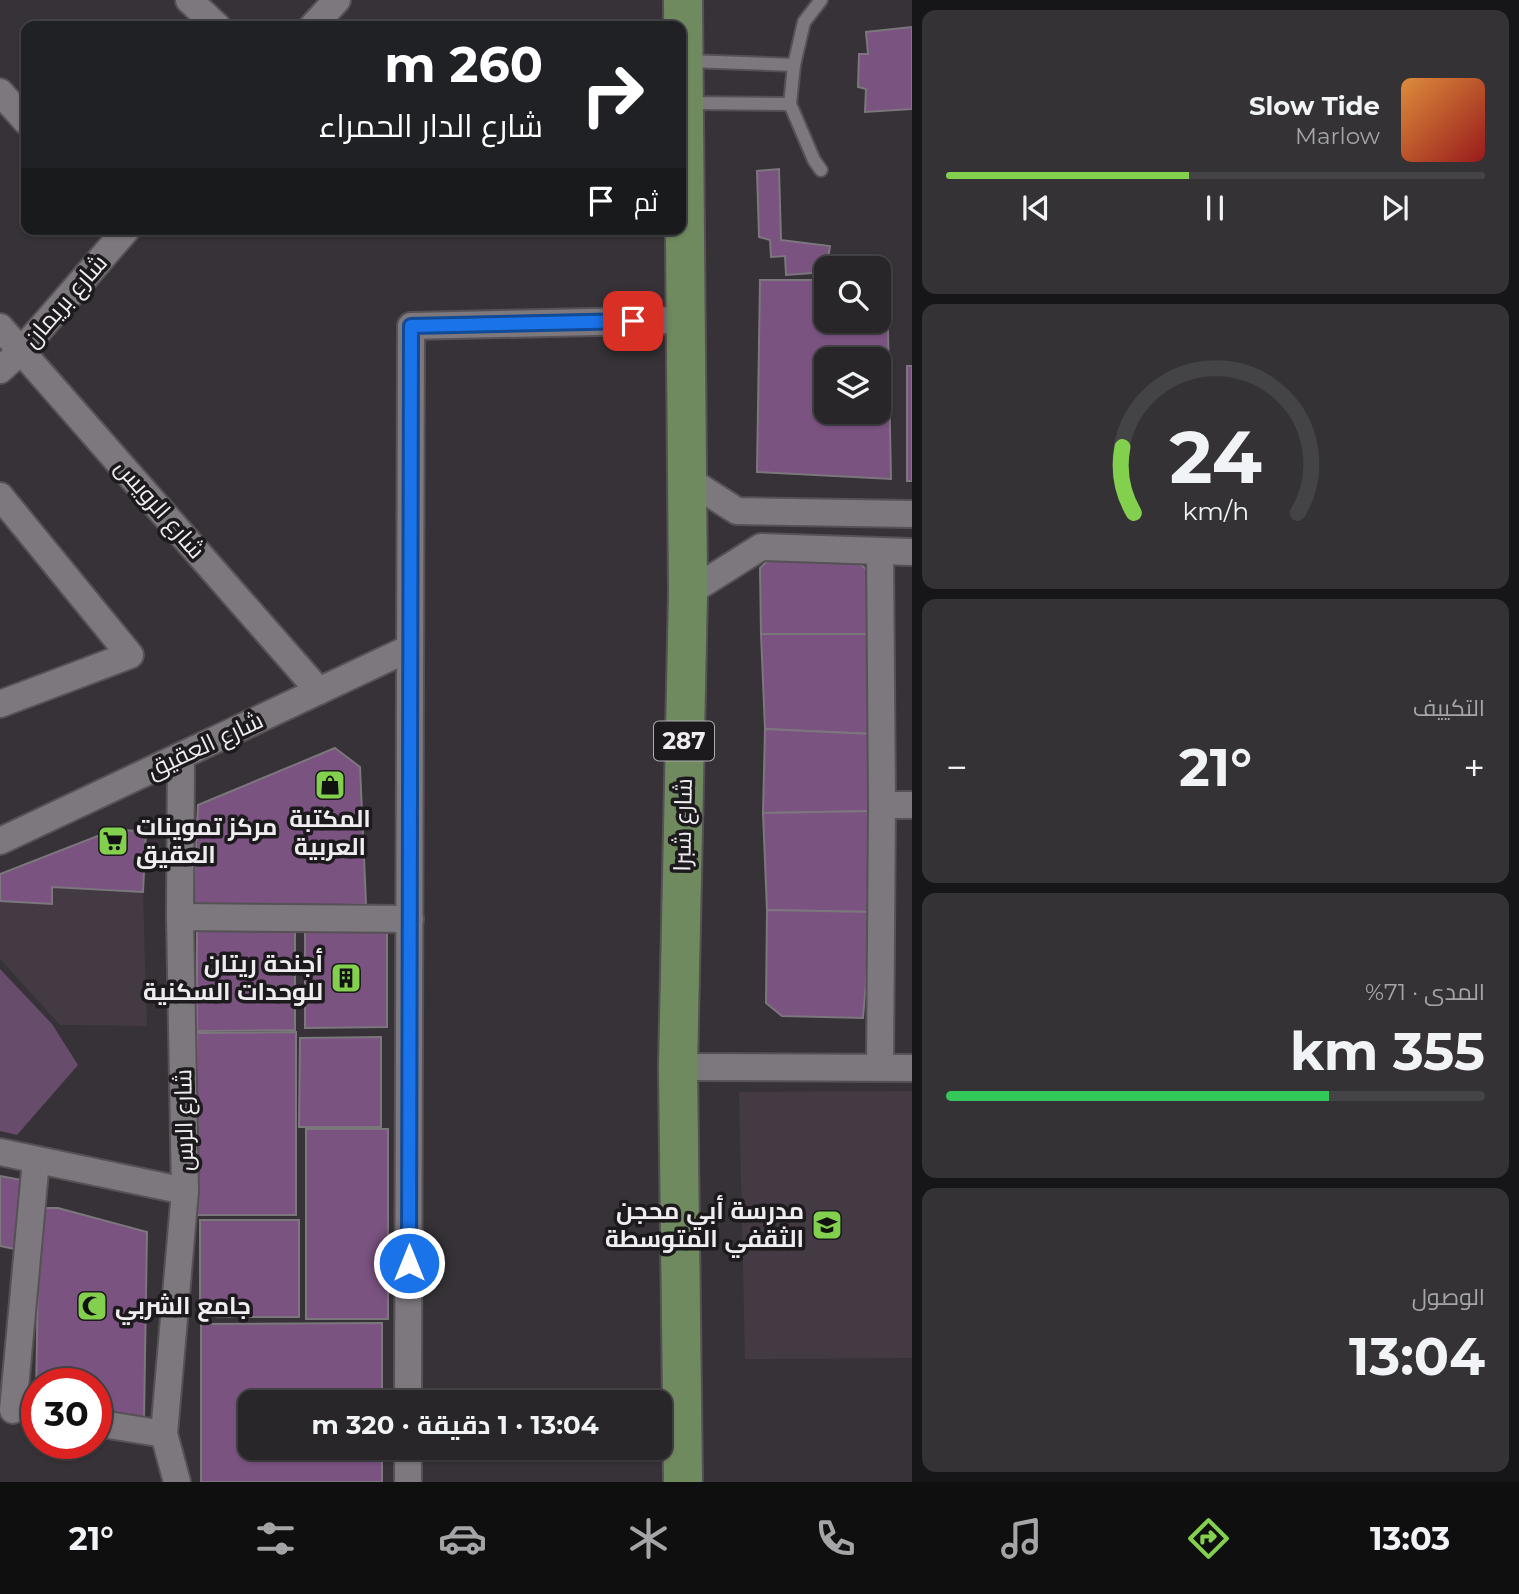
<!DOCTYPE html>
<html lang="ar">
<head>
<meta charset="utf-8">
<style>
	:root { --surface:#282629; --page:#343235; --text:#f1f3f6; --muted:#a5a5a8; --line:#444346; --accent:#83d04f }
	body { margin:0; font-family:Montserrat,Cairo,sans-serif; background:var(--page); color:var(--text); direction:rtl; height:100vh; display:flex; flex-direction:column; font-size:26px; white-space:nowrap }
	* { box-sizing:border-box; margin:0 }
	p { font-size:23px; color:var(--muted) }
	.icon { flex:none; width:38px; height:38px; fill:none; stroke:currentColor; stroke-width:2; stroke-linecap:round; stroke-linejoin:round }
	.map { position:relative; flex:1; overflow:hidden; direction:ltr }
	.sheet { display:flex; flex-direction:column; gap:10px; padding:10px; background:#161517; width:607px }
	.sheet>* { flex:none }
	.hud { position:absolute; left:21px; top:21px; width:665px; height:214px; border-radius:14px; box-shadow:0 2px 5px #0004,0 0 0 2px var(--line); direction:rtl; background:#202124; color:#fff; overflow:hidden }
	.controls { position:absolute; left:814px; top:256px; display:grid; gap:14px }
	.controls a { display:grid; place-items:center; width:77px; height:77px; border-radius:14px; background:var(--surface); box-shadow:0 2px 5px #0004,0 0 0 2px var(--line); font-size:35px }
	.speed { position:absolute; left:21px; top:1368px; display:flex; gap:14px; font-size:35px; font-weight:700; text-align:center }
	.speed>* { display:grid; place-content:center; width:91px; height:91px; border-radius:50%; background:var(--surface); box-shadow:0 2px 5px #0004,0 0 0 2px var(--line); line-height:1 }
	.speed .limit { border:10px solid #d22; background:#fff; color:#111 }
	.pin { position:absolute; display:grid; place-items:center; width:60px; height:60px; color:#fff; margin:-30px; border-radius:14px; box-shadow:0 4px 10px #0006 }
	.me { position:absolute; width:77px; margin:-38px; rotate:0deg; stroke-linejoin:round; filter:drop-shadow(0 0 5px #0008) }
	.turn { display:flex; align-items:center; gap:24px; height:147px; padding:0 28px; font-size:32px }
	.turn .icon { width:91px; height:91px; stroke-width:2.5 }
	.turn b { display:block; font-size:49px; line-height:60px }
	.then { display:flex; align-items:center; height:66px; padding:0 28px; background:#0003; gap:14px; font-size:26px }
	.big { font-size:52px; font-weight:700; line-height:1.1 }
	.sheet .widget { flex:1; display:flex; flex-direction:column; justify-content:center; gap:10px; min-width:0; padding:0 24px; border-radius:14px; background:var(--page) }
	.sheet .dial { align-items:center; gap:0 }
	.dial svg { height:182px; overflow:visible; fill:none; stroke:var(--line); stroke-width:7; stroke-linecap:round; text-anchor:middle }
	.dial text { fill:var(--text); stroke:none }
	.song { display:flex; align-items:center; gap:21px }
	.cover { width:84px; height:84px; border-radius:10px; background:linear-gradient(135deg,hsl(30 70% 55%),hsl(0 70% 35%)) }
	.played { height:7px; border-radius:4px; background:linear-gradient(90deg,var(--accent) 45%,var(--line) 45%) }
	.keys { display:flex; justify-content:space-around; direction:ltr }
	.heat { display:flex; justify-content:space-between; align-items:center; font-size:38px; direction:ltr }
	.charge { height:10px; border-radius:5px; background:linear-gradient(90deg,#34c759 71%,var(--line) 0) }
	.trip { position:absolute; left:238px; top:1390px; width:434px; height:70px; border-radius:14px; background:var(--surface); box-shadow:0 2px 5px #0004,0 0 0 2px var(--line); font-weight:700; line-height:70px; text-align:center; direction:rtl }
	.menu { display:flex; height:112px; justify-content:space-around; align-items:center; background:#100f10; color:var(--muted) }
	.menu .icon { width:49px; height:49px }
	.menu .on { color:var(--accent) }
	.menu b { font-size:32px; color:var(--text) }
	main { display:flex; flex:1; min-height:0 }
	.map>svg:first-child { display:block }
	.built { fill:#433a44 }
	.green { fill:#674c6b }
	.building { fill:#7a5380; stroke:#7c767d; stroke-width:2; fill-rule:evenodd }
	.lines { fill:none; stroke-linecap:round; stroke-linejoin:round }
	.service-casing { stroke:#555155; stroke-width:16 }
	.minor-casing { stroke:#555155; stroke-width:30 }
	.primary-casing { stroke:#555155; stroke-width:42 }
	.service { stroke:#7d777e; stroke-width:12 }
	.minor { stroke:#7d777e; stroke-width:26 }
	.primary { stroke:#708a5f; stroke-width:38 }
	.route-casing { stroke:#114b97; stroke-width:18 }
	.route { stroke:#1a73e8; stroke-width:12 }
	.labels { text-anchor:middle; stroke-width:7; stroke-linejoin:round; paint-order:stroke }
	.shield { fill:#1d1a1d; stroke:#b1aeb1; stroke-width:2 }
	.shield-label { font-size:23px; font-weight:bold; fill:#f0edf1 }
	.street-label { font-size:24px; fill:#f0edf1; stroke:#1d1a1d }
	.poi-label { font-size:24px; font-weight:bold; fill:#f0edf1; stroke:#1d1a1d; text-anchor:start }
</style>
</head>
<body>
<main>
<section class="sheet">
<div class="widget">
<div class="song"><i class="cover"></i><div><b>Slow Tide</b><p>Marlow</p></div></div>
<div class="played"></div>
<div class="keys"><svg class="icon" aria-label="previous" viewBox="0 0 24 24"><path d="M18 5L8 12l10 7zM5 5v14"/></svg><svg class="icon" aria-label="pause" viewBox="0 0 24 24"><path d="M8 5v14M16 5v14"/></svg><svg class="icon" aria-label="next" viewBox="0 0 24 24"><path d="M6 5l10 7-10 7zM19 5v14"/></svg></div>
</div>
<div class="widget dial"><svg viewBox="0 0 100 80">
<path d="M14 69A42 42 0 1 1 86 69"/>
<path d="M14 69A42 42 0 0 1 9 40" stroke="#83d04f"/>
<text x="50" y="56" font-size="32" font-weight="700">24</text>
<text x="50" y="72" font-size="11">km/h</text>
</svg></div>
<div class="widget"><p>التكييف</p>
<div class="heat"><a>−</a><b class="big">21°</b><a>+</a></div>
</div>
<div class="widget"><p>المدى · 71%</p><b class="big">355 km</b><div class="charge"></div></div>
<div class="widget"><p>الوصول</p><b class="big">13:04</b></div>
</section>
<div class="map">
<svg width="912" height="1482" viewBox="0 0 912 1482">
	<rect width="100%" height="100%" fill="#363237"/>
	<g class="built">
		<polygon points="52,887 143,892 147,1026 60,1025 0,959 0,901 51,904"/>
		<polygon points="912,1091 912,1358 745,1359 739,1092"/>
	</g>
	<polygon class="green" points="0,969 52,1024 78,1065 17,1135 0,1131"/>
	<g class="building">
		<polygon points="912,27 912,109 865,112 866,89 858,87 859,54 868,54 866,32"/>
		<polygon points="779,169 781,240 830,246 826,272 786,275 785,256 771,257 770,240 759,237 757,171"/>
		<path d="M760,280H826V320H878V280H887L891,479L757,472ZM826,359H878V411H826Z"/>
		<rect x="907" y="366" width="5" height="115"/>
		<polygon points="772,557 855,560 872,574 871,634 761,634 760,568"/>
		<polygon points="761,634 871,634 872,734 765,729"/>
		<polygon points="765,729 872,734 871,811 763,813"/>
		<polygon points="335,748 360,767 366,904 193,910 198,805"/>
		<polygon points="871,811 872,912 767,910 763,813"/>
		<polygon points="113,830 146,831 143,892 52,887 52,904 0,901 0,874"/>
		<polygon points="767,910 872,912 863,1018 782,1016 766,1003"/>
		<polygon points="305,928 387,928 387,1027 305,1028"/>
		<polygon points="197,930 295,930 295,1030 197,1031"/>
		<polygon points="296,1032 296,1215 197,1215 197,1033"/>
		<polygon points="381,1037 381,1127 299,1127 300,1038"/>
		<rect x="306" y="1129" width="82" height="190"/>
		<polygon points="0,1176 27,1181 15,1249 0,1246"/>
		<polygon points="39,1208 58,1208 147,1232 144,1418 96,1411 96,1384 37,1384 36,1399"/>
		<rect x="200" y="1220" width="99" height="97"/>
		<polygon points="382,1323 382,1402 250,1402 250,1447 382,1447 382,1482 201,1482 201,1324"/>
	</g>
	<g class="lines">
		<g class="service-casing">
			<g id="service">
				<polyline points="688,61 794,65"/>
				<polyline points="689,103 790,104"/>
				<polyline points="821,170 814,160 790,104 794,65 804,22 821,0"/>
			</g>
		</g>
		<g class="minor-casing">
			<g id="minor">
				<polyline points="189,0 217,26"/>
				<polyline points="313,26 337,0"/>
				<polyline points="0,92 26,121"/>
				<polyline points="0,327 319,691"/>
				<polyline points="0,370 21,351 127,229"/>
				<polyline points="687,479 737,511 912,514"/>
				<polyline points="0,496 130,655 0,704"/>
				<polyline points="880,552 882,805 880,1067"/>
				<polyline points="688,593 761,547 912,552"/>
				<polyline points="882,805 912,805"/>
				<polyline points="0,841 410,648"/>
				<polyline points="180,917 410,919"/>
				<polyline points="678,1067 912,1068"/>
				<polyline points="0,1152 185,1191"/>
				<polyline points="408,1402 411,326 685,320"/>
				<polyline points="13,1410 36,1160"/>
				<polyline points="96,1423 164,1434"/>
				<polyline points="177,1482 164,1434 185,1191 180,917 181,756"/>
				<polyline points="408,1482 408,1447"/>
			</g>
		</g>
		<g class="primary-casing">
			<polyline id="primary" points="683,1482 678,1067 688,593 683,0"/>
		</g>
		<use href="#service" class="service"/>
		<use href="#minor" class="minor"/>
		<use href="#primary" class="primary"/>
	</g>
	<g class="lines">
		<g class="route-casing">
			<polyline id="route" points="409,1263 411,326 633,321"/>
		</g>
		<use href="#route" class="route"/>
	</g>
	<defs>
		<g id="shop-square" transform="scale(1.575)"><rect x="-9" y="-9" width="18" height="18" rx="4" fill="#83d04f" stroke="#1d1a1d"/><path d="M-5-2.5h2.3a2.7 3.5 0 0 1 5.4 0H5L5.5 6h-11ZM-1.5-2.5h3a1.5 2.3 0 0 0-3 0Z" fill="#111"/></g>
		<g id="supermarket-square" transform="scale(1.575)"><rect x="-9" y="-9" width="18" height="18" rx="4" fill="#83d04f" stroke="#1d1a1d"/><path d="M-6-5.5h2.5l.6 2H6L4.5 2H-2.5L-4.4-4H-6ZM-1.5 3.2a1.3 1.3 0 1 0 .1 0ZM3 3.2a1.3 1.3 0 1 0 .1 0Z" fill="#111"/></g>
		<g id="building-square" transform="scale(1.575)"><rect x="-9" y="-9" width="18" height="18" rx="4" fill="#83d04f" stroke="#1d1a1d"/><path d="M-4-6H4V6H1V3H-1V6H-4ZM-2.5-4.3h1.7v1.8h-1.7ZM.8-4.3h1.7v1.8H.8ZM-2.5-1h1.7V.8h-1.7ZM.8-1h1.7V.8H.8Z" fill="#111"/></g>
		<g id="school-square" transform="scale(1.575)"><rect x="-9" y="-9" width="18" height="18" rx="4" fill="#83d04f" stroke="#1d1a1d"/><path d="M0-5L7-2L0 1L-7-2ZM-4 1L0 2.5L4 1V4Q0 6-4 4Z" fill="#111"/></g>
		<g id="mosque-square" transform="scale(1.575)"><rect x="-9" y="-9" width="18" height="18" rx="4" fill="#83d04f" stroke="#1d1a1d"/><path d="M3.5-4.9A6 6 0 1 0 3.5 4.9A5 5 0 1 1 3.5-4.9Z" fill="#111"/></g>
	</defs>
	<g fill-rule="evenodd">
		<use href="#shop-square" x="330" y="785"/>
		<use href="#supermarket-square" x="113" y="841"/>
		<use href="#building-square" x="346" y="978"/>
		<use href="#school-square" x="827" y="1225"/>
		<use href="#mosque-square" x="92" y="1306"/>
	</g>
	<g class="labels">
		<rect class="shield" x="654" y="721.5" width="60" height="39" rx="5"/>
		<g class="shield-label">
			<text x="684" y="749">287</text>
		</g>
		<g class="street-label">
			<text transform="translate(65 301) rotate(-49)" y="8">شارع بريمان</text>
			<text transform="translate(160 509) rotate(49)" y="8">شارع الرويس</text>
			<text transform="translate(205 745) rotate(-25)" y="8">شارع العقيق</text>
			<text transform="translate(683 825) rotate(-89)" y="8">شارع شبرا</text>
			<text transform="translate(184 1120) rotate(-91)" y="8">شارع الرس</text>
		</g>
		<g class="poi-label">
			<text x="330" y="827" text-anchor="middle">المكتبة<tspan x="330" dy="28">العربية</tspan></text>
			<text x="136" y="835">مركز تموينات<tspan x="136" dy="28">العقيق</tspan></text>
			<text x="323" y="972" text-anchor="end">أجنحة ريتان<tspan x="323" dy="28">للوحدات السكنية</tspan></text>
			<text x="804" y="1219" text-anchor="end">مدرسة أبي محجن<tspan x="804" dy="28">الثقفي المتوسطة</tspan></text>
			<text x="115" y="1314">جامع الشربي</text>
		</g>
	</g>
</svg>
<div class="controls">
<a><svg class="icon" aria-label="search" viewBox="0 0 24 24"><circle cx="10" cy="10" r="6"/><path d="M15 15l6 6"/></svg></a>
<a><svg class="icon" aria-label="layers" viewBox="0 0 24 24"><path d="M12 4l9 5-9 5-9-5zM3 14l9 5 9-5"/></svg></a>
</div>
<div class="speed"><div class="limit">30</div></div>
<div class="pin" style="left:633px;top:321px;background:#d93025"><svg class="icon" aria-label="arrive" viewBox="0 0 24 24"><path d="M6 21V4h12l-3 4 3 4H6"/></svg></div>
<svg class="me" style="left:409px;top:1263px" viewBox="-20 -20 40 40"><circle r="17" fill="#1a73e8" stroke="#fff" stroke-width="3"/><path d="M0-11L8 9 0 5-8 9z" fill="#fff"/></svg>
<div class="trip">13:04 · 1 دقيقة · 320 m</div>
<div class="hud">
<div class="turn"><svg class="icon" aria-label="right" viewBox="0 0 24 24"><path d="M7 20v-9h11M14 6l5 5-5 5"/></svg><div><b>260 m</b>شارع الدار الحمراء</div></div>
<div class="then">ثم<svg class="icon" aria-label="arrive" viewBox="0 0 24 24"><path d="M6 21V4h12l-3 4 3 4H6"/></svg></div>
</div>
</div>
</main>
<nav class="menu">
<b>13:03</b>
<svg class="icon on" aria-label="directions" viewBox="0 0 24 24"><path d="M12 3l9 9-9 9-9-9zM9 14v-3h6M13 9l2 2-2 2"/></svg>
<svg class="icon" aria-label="music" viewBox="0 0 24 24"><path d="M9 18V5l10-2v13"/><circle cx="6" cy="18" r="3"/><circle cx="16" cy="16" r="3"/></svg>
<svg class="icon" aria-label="phone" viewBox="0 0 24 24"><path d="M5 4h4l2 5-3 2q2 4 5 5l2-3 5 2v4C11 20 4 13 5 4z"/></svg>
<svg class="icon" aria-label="climate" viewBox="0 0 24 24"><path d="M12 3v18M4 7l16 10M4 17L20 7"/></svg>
<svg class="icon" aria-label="car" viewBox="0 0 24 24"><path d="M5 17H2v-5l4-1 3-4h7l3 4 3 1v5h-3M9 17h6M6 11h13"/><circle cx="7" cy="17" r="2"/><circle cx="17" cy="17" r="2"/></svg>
<svg class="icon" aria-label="filters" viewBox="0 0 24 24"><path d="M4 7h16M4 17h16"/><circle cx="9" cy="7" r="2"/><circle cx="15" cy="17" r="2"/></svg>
<b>21°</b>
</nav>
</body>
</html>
